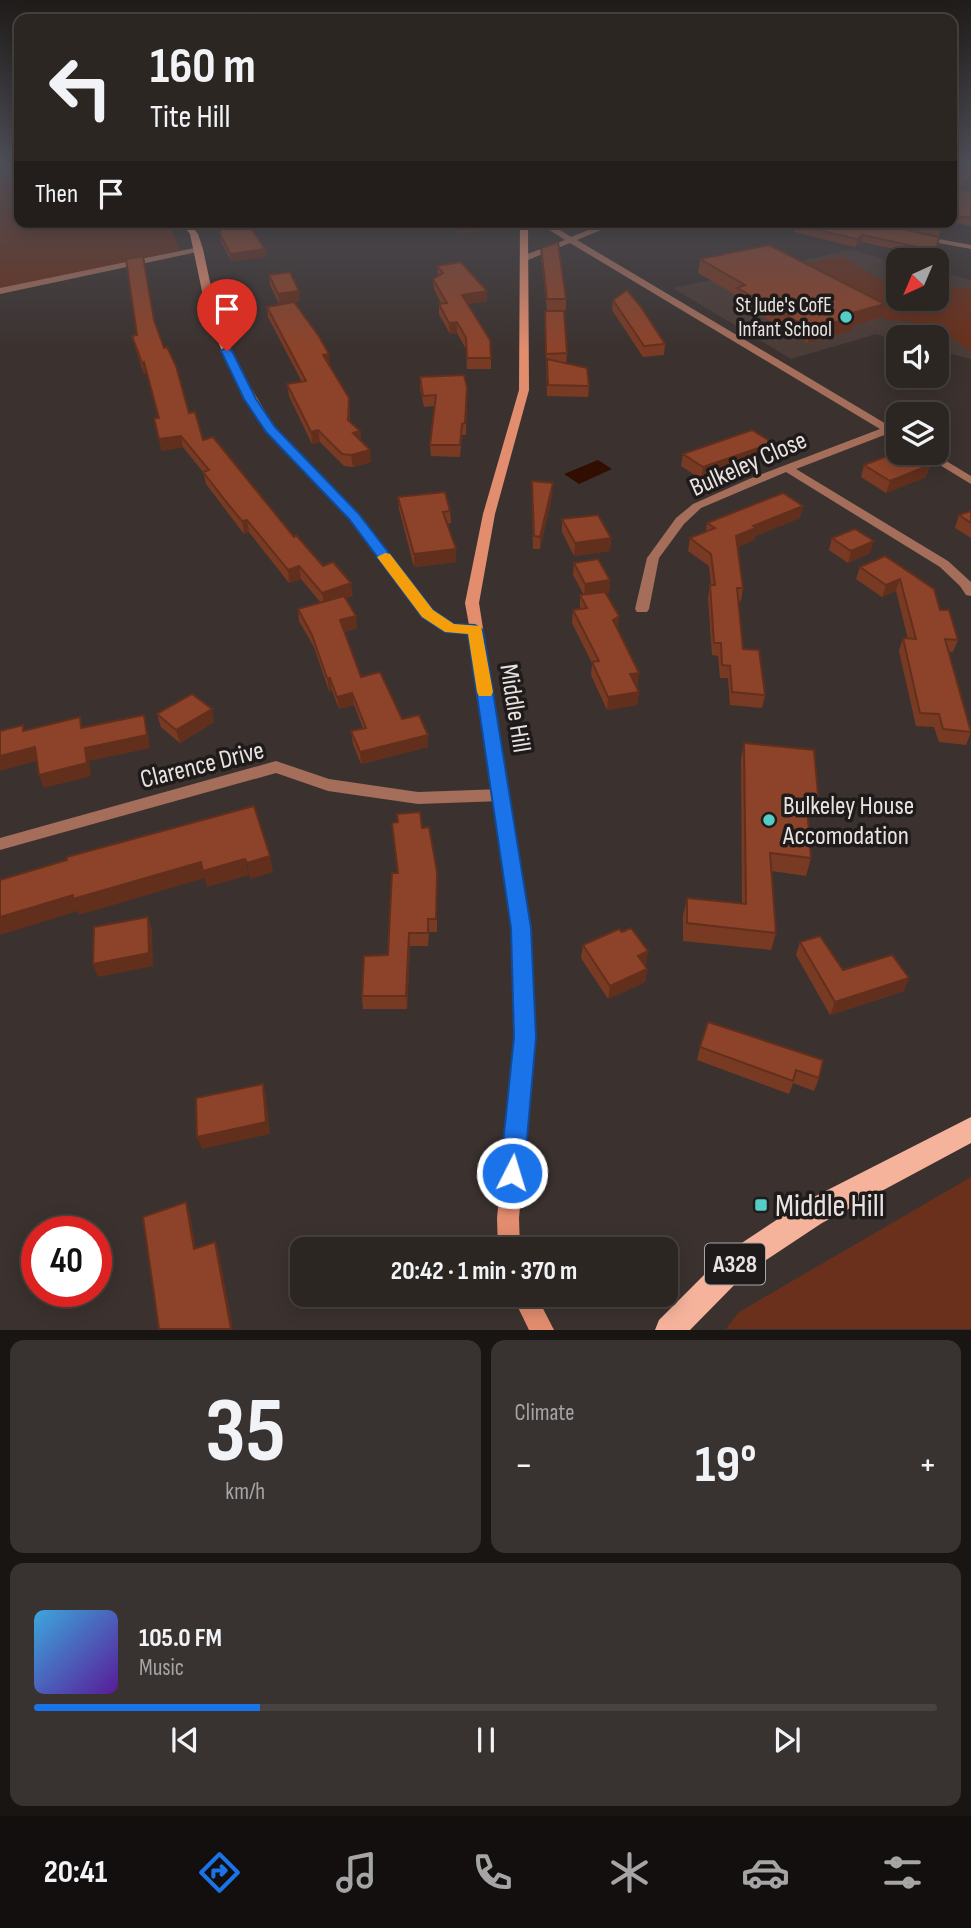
<!DOCTYPE html>
<html lang="en">
<head>
<meta charset="utf-8">
<style>
	:root { --surface:#2c2623; --page:#383230; --text:#f1f3f6; --muted:#a6a5a6; --line:#484341; --accent:#1a73e8 }
	body { margin:0; font-family:"Sofia Sans Condensed",sans-serif; background:var(--page); color:var(--text); height:100vh; display:flex; flex-direction:column; font-size:26px; white-space:nowrap }
	* { box-sizing:border-box; margin:0 }
	p { font-size:23px; color:var(--muted) }
	.icon { flex:none; width:38px; height:38px; fill:none; stroke:currentColor; stroke-width:2; stroke-linecap:round; stroke-linejoin:round }
	.map { position:relative; height:1330px; overflow:hidden }
	.drawer { display:flex; flex-direction:column; gap:10px; padding:10px; background:#181513; flex:1 }
	.drawer>* { flex:none }
	.guide { position:absolute; left:14px; top:14px; width:943px; height:214px; border-radius:14px; box-shadow:0 4px 18px #0003,0 0 0 2px var(--line); background:#2c2623; color:var(--text); overflow:hidden }
	.needle { width:46px; rotate:224deg }
	.controls { position:absolute; left:886px; top:248px; display:grid; gap:14px }
	.controls a { display:grid; place-items:center; width:63px; height:63px; border-radius:14px; background:var(--surface); box-shadow:0 4px 18px #0003,0 0 0 2px var(--line); font-size:35px }
	.speed { position:absolute; left:21px; top:1216px; display:flex; gap:14px; font-size:35px; font-weight:700; text-align:center }
	.speed>* { display:grid; place-content:center; width:91px; height:91px; border-radius:50%; background:var(--surface); box-shadow:0 4px 18px #0003,0 0 0 2px var(--line); line-height:1 }
	.speed .limit { border:10px solid #d22; background:#fff; color:#111 }
	.pin { position:absolute; display:grid; place-items:center; width:60px; height:60px; color:#fff; margin:-72px -30px; border-radius:50% 50% 50% 0; rotate:-45deg; box-shadow:0 0 7px #0007 }
	.pin .icon { rotate:45deg }
	.me { position:absolute; width:77px; margin:-38px; rotate:5deg; stroke-linejoin:round; filter:drop-shadow(0 0 5px #0008) }
	.turn { display:flex; align-items:center; gap:24px; height:147px; padding:0 21px; font-size:32px }
	.turn .icon { width:91px; height:91px; stroke-width:2.5 }
	.turn b { display:block; font-size:49px; line-height:60px }
	.then { display:flex; align-items:center; height:66px; padding:0 21px; background:#0003; gap:14px; font-size:26px }
	.big { font-size:52px; font-weight:700; line-height:1.1 }
	.drawer .card { flex:1; display:flex; flex-direction:column; justify-content:center; gap:10px; min-width:0; padding:0 24px; border-radius:14px; background:var(--page) }
	.drawer .dial { align-items:center; gap:0 }
	.dial b { font-size:91px; line-height:1 }
	.song { display:flex; align-items:center; gap:21px }
	.cover { width:84px; height:84px; border-radius:10px; background:linear-gradient(135deg,hsl(200 70% 55%),hsl(270 70% 35%)) }
	.played { height:7px; border-radius:4px; background:linear-gradient(90deg,var(--accent) 25%,var(--line) 25%) }
	.keys { display:flex; justify-content:space-around; direction:ltr }
	.heat { display:flex; justify-content:space-between; align-items:center; font-size:38px; direction:ltr }
	.drawer .tiles { flex:1; display:grid; gap:10px; grid-template-columns:1fr 1fr }
	.card:last-child { grid-column:span 2 }
	.trip { position:absolute; left:290px; top:1237px; width:388px; height:70px; border-radius:14px; background:var(--surface); box-shadow:0 4px 18px #0003,0 0 0 2px var(--line); font-weight:700; line-height:70px; text-align:center }
	.menu { display:flex; height:112px; justify-content:space-around; align-items:center; background:#120f0e; color:var(--muted) }
	.menu .icon { width:49px; height:49px }
	.menu .current { color:var(--accent) }
	.menu b { font-size:32px; color:var(--text) }
	.map>svg:first-child { display:block }
	.built { fill:#4b3c37 }
	.green { fill:#6a301b }
	.water { fill:#320d02 }
	.lines { fill:none; stroke-linecap:round; stroke-linejoin:round }
	.street { fill:#a46e5b; fill-rule:evenodd }
	.secondary { fill:#e38d6f; fill-rule:evenodd }
	.primary { fill:#f6b39c; fill-rule:evenodd }
	.wall { fill:#793a24 }
	.shaded-wall { fill:#632f1d }
	.building { fill:#8d432a; stroke:#632f1d; stroke-width:2 }
	.route { fill:#1a73e8; stroke:#114b97; stroke-width:2 }
	.slow { fill:#f59e0b }
	.poi-dot { fill:#54cdc6; stroke:#1f1b1a; stroke-width:2.5 }
	.labels { text-anchor:middle; stroke-width:7; stroke-linejoin:round; paint-order:stroke }
	.far-poi-label { font-size:21px; fill:#e8e3e1; stroke:#1f1b1a; text-anchor:end }
	.shield { fill:#1f1b1a; stroke:#aca7a5; stroke-width:2 }
	.shield-label { font-size:24px; font-weight:bold; fill:#e8e3e1 }
	.street-label { font-size:26px; fill:#e8e3e1; stroke:#1f1b1a }
	.poi-label { font-size:26px; fill:#e8e3e1; stroke:#1f1b1a; text-anchor:start }
	.near-poi-label { font-size:32px; fill:#e8e3e1; stroke:#1f1b1a; text-anchor:start }
</style>
</head>
<body>
<div class="map">
<svg width="971" height="1330" viewBox="0 0 971 1330">
	<rect width="100%" height="100%" fill="#3b322f"/>
	<polygon class="built" points="850,250 898,262 898,299 936,299 936,271 971,280 971,359 936,350 936,338 898,338 898,340 876,334 791,359 673,288"/>
	<g class="green">
		<polygon points="0,164 19,164 19,222 165,222 172,231 180,250 0,294"/>
		<polygon points="841,256 898,290 898,299 936,299 936,281 952,287 971,289 971,351 941,330 907,321 887,320 786,267"/>
		<polygon points="971,1177 971,1329 726,1329 739,1312"/>
	</g>
	<polygon class="water" points="598,460 612,469 579,484 564,474"/>
	<g class="lines">
		<g class="street">
			<polygon points="537,222 547,222 571,237 608,222 620,222 577,240 898,431 898,439 887,434 796,469 948,561 971,582 971,596 966,595 960,586 940,567 786,472 701,508 684,524 659,558 649,609 647,612 637,612 635,609 647,558 676,518 693,504 749,479 880,429 570,243 528,260 522,260 522,256 565,240"/>
			<polygon points="917,235 971,245 971,249 917,239"/>
			<polygon points="199,247 202,247 202,251 0,294 0,288"/>
			<polygon points="920,453 933,453 971,476 971,484"/>
			<polygon points="276,761 329,779 418,792 502,789 508,791 510,795 508,799 502,801 418,804 328,791 276,773 0,850 0,838"/>
		</g>
		<g class="secondary">
			<polygon points="180,222 188,222 198,234 203,249 217,315 239,368 275,428 358,513 432,611 453,625 469,625 465,603 483,514 519,390 520,222 528,222 529,390 495,514 479,603 530,928 535,1037 519,1218 520,1250 498,1250 497,1218 515,1037 512,928 470,634 445,632 422,617 350,519 267,432 229,368 207,315 190,234"/>
			<polygon points="512,1295 536,1295 554,1330 529,1330"/>
		</g>
		<polygon class="primary" points="971,1117 971,1143 822,1223 745,1274 690,1330 655,1330 659,1320 725,1254 802,1203"/>
	</g>
	<g class="wall">
		<polygon points="952,164 963,190 971,191 971,226 952,222"/>
		<polygon points="452,222 479,222 479,231 459,233"/>
		<polygon points="571,222 591,222 585,226"/>
		<polygon points="876,222 942,222 939,236"/>
		<polygon points="796,225 939,237 934,258 862,242 855,247 794,232"/>
		<polygon points="220,234 265,249 266,257 231,261 221,242"/>
		<polygon points="541,248 566,299 566,310 547,310 541,258"/>
		<polygon points="700,259 882,317 852,326 851,331 808,343 735,301 736,295 698,273"/>
		<polygon points="437,266 487,291 487,301 468,304 491,358 491,369 467,369 466,349 457,333 450,334 439,314 439,304 441,303 434,289 433,279 438,276"/>
		<polygon points="269,275 300,301 279,304 270,285"/>
		<polygon points="613,300 665,344 664,355 643,357 612,310"/>
		<polygon points="267,307 330,365 329,365 350,410 350,421 360,431 361,441 371,462 353,467 344,466 320,442 312,444 289,396 287,384 302,382 268,317"/>
		<polygon points="545,311 567,353 566,363 589,386 588,397 547,396"/>
		<polygon points="154,321 189,413 203,440 294,537 353,596 345,598 357,628 345,632 361,677 402,719 428,735 428,747 361,764 353,744 351,731 363,728 354,705 339,709 332,690 329,691 314,647 299,621 298,609 321,603 301,579 289,583 249,532 244,534 206,484 203,472 183,447 162,451 154,418 158,418 147,374 144,374 135,347 132,336 137,335"/>
		<polygon points="420,377 467,387 466,435 462,435 460,457 431,456 430,445 435,406 424,407 420,388"/>
		<polygon points="683,454 770,454 701,479 681,466"/>
		<polygon points="864,465 930,465 926,477 886,493 861,477"/>
		<polygon points="532,481 552,495 540,549 533,549"/>
		<polygon points="398,497 450,511 451,523 447,524 456,562 414,567 399,509"/>
		<polygon points="971,511 971,538 955,528 959,515"/>
		<polygon points="800,518 755,536 754,540 737,547 743,588 741,601 738,600 743,649 765,695 762,708 730,705 728,678 720,678 718,656 712,655 708,597 710,585 711,585 709,566 688,551 690,538 706,532 707,523"/>
		<polygon points="562,519 611,538 610,551 574,556 562,532"/>
		<polygon points="832,538 870,553 848,563 829,550"/>
		<polygon points="885,556 940,610 958,640 953,652 949,652 971,732 966,745 939,742 934,727 916,726 899,651 903,638 908,639 896,591 882,597 856,579 860,567"/>
		<polygon points="574,563 610,580 609,593 606,593 617,629 638,686 636,686 639,692 637,705 607,710 591,675 592,663 572,623 573,610 580,609 580,595 584,595 573,575"/>
		<polygon points="157,714 214,722 180,743 161,727"/>
		<polygon points="744,743 818,795 813,813 807,812 811,858 806,876 772,871 776,933 771,950 683,941 683,916 687,898 742,904 741,760"/>
		<polygon points="422,828 437,872 437,932 429,932 428,946 410,946 407,1009 363,1009 362,996 388,955 397,873"/>
		<polygon points="800,942 843,970 904,991 830,1015 796,955"/>
		<polygon points="583,945 646,964 645,965 647,969 645,982 608,999 581,958"/>
		<polygon points="700,1047 823,1060 819,1078 814,1091 793,1083 789,1094 697,1060"/>
	</g>
	<g class="shaded-wall">
		<polygon points="971,177 971,182 956,197 958,190"/>
		<polygon points="479,222 479,231 459,233 459,224"/>
		<polygon points="863,235 862,242 855,247 857,239"/>
		<polygon points="265,249 266,257 231,261 230,254"/>
		<polygon points="299,291 300,301 279,304 278,294"/>
		<polygon points="487,291 487,301 462,305 462,295"/>
		<polygon points="885,304 882,317 852,326 851,331 808,343 811,329 848,314"/>
		<polygon points="457,322 457,333 450,334 449,323"/>
		<polygon points="329,354 330,365 324,366 323,355"/>
		<polygon points="144,362 147,374 144,374 142,363"/>
		<polygon points="349,398 350,410 349,431 348,420"/>
		<polygon points="318,430 320,442 312,444 311,432"/>
		<polygon points="360,431 361,443 353,433"/>
		<polygon points="181,436 183,447 162,451 159,439"/>
		<polygon points="773,443 770,454 701,479 703,467"/>
		<polygon points="370,450 371,462 353,467 351,455"/>
		<polygon points="930,465 926,477 886,493 890,481"/>
		<polygon points="553,483 552,495 540,549 540,537"/>
		<polygon points="803,506 800,518 755,536 754,540 734,549 736,536 753,526"/>
		<polygon points="247,520 249,532 244,534 242,521"/>
		<polygon points="611,538 610,551 574,556 575,543"/>
		<polygon points="874,541 870,553 848,563 851,551"/>
		<polygon points="456,549 456,562 414,567 414,554"/>
		<polygon points="299,566 301,579 289,583 288,570"/>
		<polygon points="900,579 896,591 882,597 886,585"/>
		<polygon points="610,580 609,593 584,597 585,584"/>
		<polygon points="351,583 353,596 324,606 322,593"/>
		<polygon points="356,616 357,628 342,633 340,620"/>
		<polygon points="619,616 618,629 613,620"/>
		<polygon points="639,673 638,686 628,687 630,674"/>
		<polygon points="327,678 330,678 332,690 329,691"/>
		<polygon points="639,692 637,705 607,710 608,697"/>
		<polygon points="352,693 354,705 339,709 337,697"/>
		<polygon points="212,709 214,722 180,743 176,730"/>
		<polygon points="144,715 147,728 150,748 89,761 91,776 44,788 39,775"/>
		<polygon points="428,735 428,747 361,764 360,752"/>
		<polygon points="35,747 40,760 0,771 0,756"/>
		<polygon points="270,856 273,872 250,879 247,863"/>
		<polygon points="245,859 249,875 207,887 203,871"/>
		<polygon points="201,862 205,878 79,915 78,911 0,935 0,917 73,895"/>
		<polygon points="148,917 152,930 153,966 98,977 93,964"/>
		<polygon points="409,933 410,946 407,1009 406,996"/>
		<polygon points="648,951 646,964 636,969 638,956"/>
		<polygon points="647,969 645,982 608,999 610,986"/>
		<polygon points="909,978 904,991 830,1015 835,1002"/>
		<polygon points="263,1084 266,1096 270,1134 202,1149 197,1137"/>
		<polygon points="186,1202 190,1214 198,1261 194,1249"/>
		<polygon points="215,1242 219,1253 233,1329 231,1329"/>
	</g>
	<g class="building">
		<polygon points="952,164 971,164 971,177 958,190 971,191 971,218 952,215"/>
		<polygon points="222,222 247,222 265,249 230,254 220,234"/>
		<polygon points="457,222 479,222 459,224"/>
		<polygon points="799,222 869,222 939,237 936,251 863,235 857,239 796,225"/>
		<polygon points="911,222 942,222 941,228"/>
		<polygon points="558,242 566,299 547,299 541,248"/>
		<polygon points="769,245 885,304 848,314 854,317 811,329 737,288 745,285 700,259"/>
		<polygon points="143,256 154,320 164,348 167,347 176,366 189,413 195,412 203,440 213,437 294,537 296,535 323,566 333,562 351,583 322,593 299,566 288,570 247,520 242,521 228,504 203,472 209,470 181,436 159,439 154,418 159,418 144,362 142,363 132,336 137,335 126,259"/>
		<polygon points="461,262 487,291 462,295 490,340 491,358 467,358 466,338 457,322 449,323 439,304 447,303 433,279 443,273 437,266"/>
		<polygon points="290,272 299,291 278,294 269,275"/>
		<polygon points="627,290 641,307 665,344 644,346 613,300"/>
		<polygon points="294,302 318,335 329,354 323,355 349,398 348,420 360,431 353,433 370,450 351,455 342,454 318,430 311,432 287,384 306,381 267,307"/>
		<polygon points="545,311 564,311 567,353 546,354"/>
		<polygon points="547,359 587,368 589,386 548,385"/>
		<polygon points="464,375 467,387 465,423 462,424 460,445 430,445 436,395 423,396 420,377"/>
		<polygon points="752,430 773,443 703,467 683,454"/>
		<polygon points="898,452 898,453 909,453 930,465 890,481 864,465"/>
		<polygon points="532,481 553,483 540,537 534,536"/>
		<polygon points="445,492 450,511 443,512 456,549 414,554 398,497"/>
		<polygon points="783,493 803,506 753,526 756,528 736,536 743,588 737,588 743,649 759,650 765,695 732,692 730,666 722,665 721,643 714,643 710,585 715,585 711,554 690,538 715,528 707,523"/>
		<polygon points="971,511 971,523 959,515"/>
		<polygon points="598,515 611,538 575,543 562,519"/>
		<polygon points="855,529 874,541 851,551 832,538"/>
		<polygon points="885,556 934,589 940,610 949,610 958,640 945,639 971,732 943,729 939,714 920,713 903,638 916,639 900,579 886,585 860,567"/>
		<polygon points="598,559 610,580 585,584 574,563"/>
		<polygon points="605,592 619,616 613,620 639,673 630,674 639,692 608,697 592,662 599,661 573,610 587,608 580,595"/>
		<polygon points="344,596 356,616 340,620 361,677 380,672 402,719 419,715 428,735 360,752 351,731 366,728 352,693 337,697 330,678 327,678 312,635 298,609"/>
		<polygon points="192,694 212,709 176,730 157,714"/>
		<polygon points="144,715 147,735 85,748 87,763 39,775 35,747 0,756 0,731 23,725 23,731 80,717 81,728"/>
		<polygon points="744,743 814,750 818,795 806,794 811,858 770,853 776,933 687,923 687,898 746,904"/>
		<polygon points="254,806 270,856 247,863 245,859 203,871 201,862 73,899 73,895 0,917 0,880 67,860 67,857"/>
		<polygon points="420,812 422,828 429,827 437,872 436,919 428,919 428,933 409,933 406,996 362,996 364,956 388,955 392,873 398,873 392,823 398,822 397,814"/>
		<polygon points="148,917 149,953 93,964 94,927"/>
		<polygon points="631,928 648,951 638,956 647,969 610,986 583,945 619,929 622,932"/>
		<polygon points="820,936 843,970 892,955 909,978 835,1002 800,942"/>
		<polygon points="708,1022 823,1060 819,1078 796,1070 793,1081 700,1047"/>
		<polygon points="263,1084 266,1122 197,1137 196,1098"/>
		<polygon points="186,1202 194,1249 215,1242 231,1329 159,1329 143,1217"/>
	</g>
	<linearGradient id="sky" x2="0" y2="1"><stop stop-color="#201c1a"/><stop offset="0.47" stop-color="#4f4f58"/><stop offset="1" stop-color="#4f4f58" stop-opacity="0"/></linearGradient>
	<rect width="971" height="350" fill="url(#sky)"/>
	<polygon class="route" points="227,347 232,351 256,399 275,427 358,513 433,610 454,624 475,625 483,630 531,928 536,1037 524,1173 520,1181 512,1185 503,1181 500,1173 514,1037 511,928 468,634 445,632 422,617 349,519 266,432 244,399 221,351"/>
	<polygon class="slow" points="385,553 390,554 433,610 454,624 481,626 493,692 491,696 479,696 477,692 468,634 445,632 422,617 377,557"/>
	<g class="poi-dot">
		<circle cx="846" cy="317" r="7"/>
		<circle cx="769" cy="820" r="7"/>
		<rect x="754" y="1198" width="14" height="14" rx="3.5"/>
	</g>
	<g class="labels">
		<g class="far-poi-label">
			<text x="832" y="312">St Jude's CofE<tspan x="832" dy="24">Infant School</tspan></text>
		</g>
		<rect class="shield" x="705" y="1243.5" width="60" height="41" rx="5"/>
		<g class="shield-label">
			<text x="735" y="1272">A328</text>
		</g>
		<g class="street-label">
			<text transform="translate(748 463) rotate(-24)" y="9">Bulkeley Close</text>
			<text transform="translate(516 708) rotate(81)" y="9">Middle Hill</text>
			<text transform="translate(202 764) rotate(-14)" y="9">Clarence Drive</text>
		</g>
		<g class="poi-label">
			<text x="783" y="814">Bulkeley House<tspan x="783" dy="30">Accomodation</tspan></text>
		</g>
		<g class="near-poi-label">
			<text x="775" y="1216">Middle Hill</text>
		</g>
	</g>
</svg>
<div class="controls">
<a><svg class="needle" viewBox="-14 -14 28 28"><path d="M0-13l5 13h-10z" fill="#e53935"/><path d="M0 13l5-13h-10z" fill="#a6a5a6"/></svg></a>
<a><svg class="icon" aria-label="sound" viewBox="0 0 24 24"><path d="M4 9h4l5-4v14l-5-4H4zM17 9q2 3 0 6"/></svg></a>
<a><svg class="icon" aria-label="layers" viewBox="0 0 24 24"><path d="M12 4l9 5-9 5-9-5zM3 14l9 5 9-5"/></svg></a>
</div>
<div class="speed"><div class="limit">40</div></div>
<div class="pin" style="left:227px;top:351px;background:#d93025"><svg class="icon" aria-label="arrive" viewBox="0 0 24 24"><path d="M6 21V4h12l-3 4 3 4H6"/></svg></div>
<svg class="me" style="left:512px;top:1173px" viewBox="-20 -20 40 40"><circle r="17" fill="#1a73e8" stroke="#fff" stroke-width="3"/><path d="M0-11L8 9 0 5-8 9z" fill="#fff"/></svg>
<div class="trip">20:42 · 1 min · 370 m</div>
<div class="guide">
<div class="turn"><svg class="icon" aria-label="left" viewBox="0 0 24 24"><path d="M17 20v-9H6M10 6l-5 5 5 5"/></svg><div><b>160 m</b>Tite Hill</div></div>
<div class="then">Then<svg class="icon" aria-label="arrive" viewBox="0 0 24 24"><path d="M6 21V4h12l-3 4 3 4H6"/></svg></div>
</div>
</div>
<section class="drawer">
<div class="tiles">
<div class="card dial"><b>35</b><p>km/h</p></div>
<div class="card"><p>Climate</p>
<div class="heat"><a>−</a><b class="big">19°</b><a>+</a></div>
</div>
<div class="card">
<div class="song"><i class="cover"></i><div><b>105.0 FM</b><p>Music</p></div></div>
<div class="played"></div>
<div class="keys"><svg class="icon" aria-label="previous" viewBox="0 0 24 24"><path d="M18 5L8 12l10 7zM5 5v14"/></svg><svg class="icon" aria-label="pause" viewBox="0 0 24 24"><path d="M8 5v14M16 5v14"/></svg><svg class="icon" aria-label="next" viewBox="0 0 24 24"><path d="M6 5l10 7-10 7zM19 5v14"/></svg></div>
</div>
</div>
</section>
<nav class="menu">
<b>20:41</b>
<svg class="icon current" aria-label="directions" viewBox="0 0 24 24"><path d="M12 3l9 9-9 9-9-9zM9 14v-3h6M13 9l2 2-2 2"/></svg>
<svg class="icon" aria-label="music" viewBox="0 0 24 24"><path d="M9 18V5l10-2v13"/><circle cx="6" cy="18" r="3"/><circle cx="16" cy="16" r="3"/></svg>
<svg class="icon" aria-label="phone" viewBox="0 0 24 24"><path d="M5 4h4l2 5-3 2q2 4 5 5l2-3 5 2v4C11 20 4 13 5 4z"/></svg>
<svg class="icon" aria-label="climate" viewBox="0 0 24 24"><path d="M12 3v18M4 7l16 10M4 17L20 7"/></svg>
<svg class="icon" aria-label="car" viewBox="0 0 24 24"><path d="M5 17H2v-5l4-1 3-4h7l3 4 3 1v5h-3M9 17h6M6 11h13"/><circle cx="7" cy="17" r="2"/><circle cx="17" cy="17" r="2"/></svg>
<svg class="icon" aria-label="filters" viewBox="0 0 24 24"><path d="M4 7h16M4 17h16"/><circle cx="9" cy="7" r="2"/><circle cx="15" cy="17" r="2"/></svg>
</nav>
</body>
</html>
